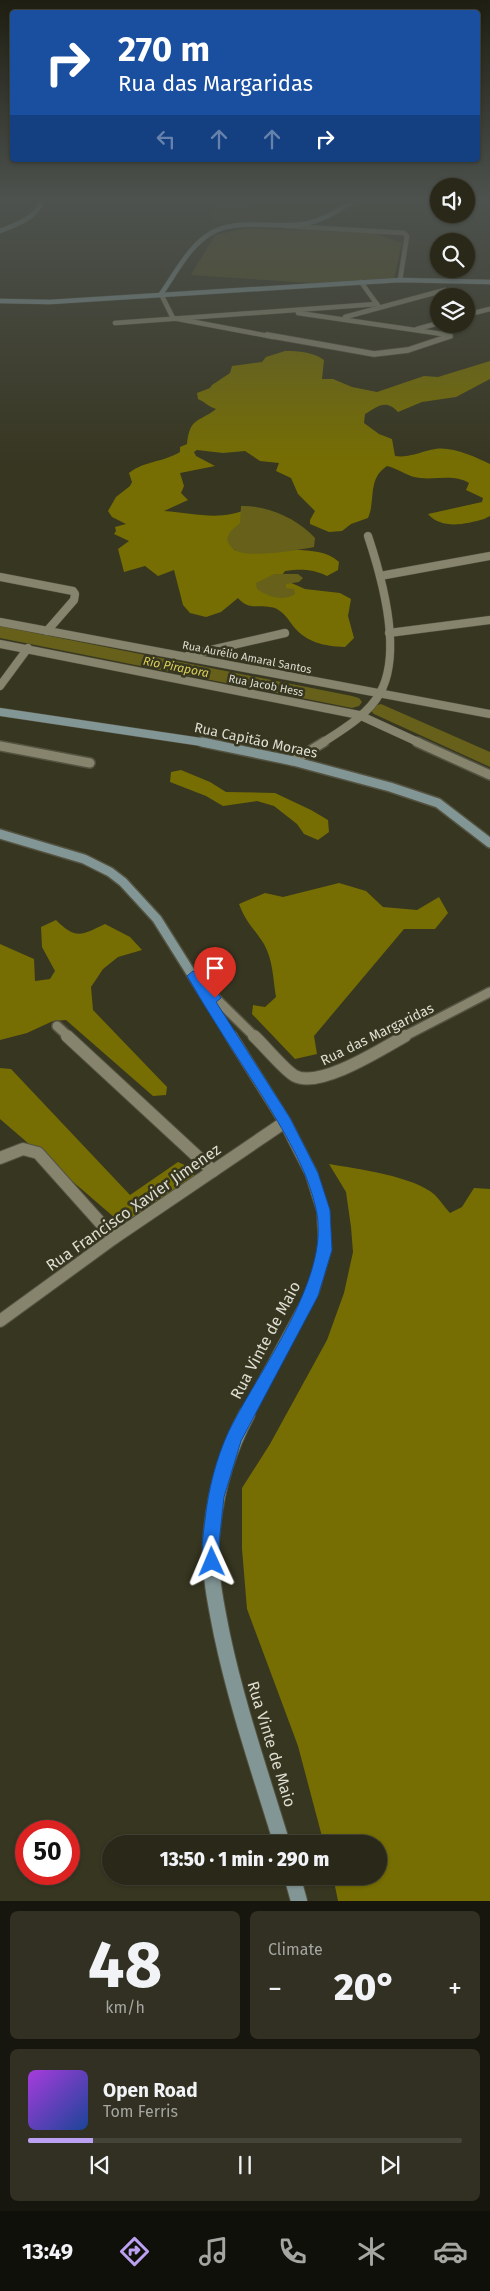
<!DOCTYPE html>
<html lang="en">
<head>
<meta charset="utf-8">
<style>
	:root { --surface:#292819; --page:#313022; --text:#f1f3f6; --muted:#a5a6a2; --line:#454438; --accent:#bca0f2 }
	body { margin:0; font-family:"Fira Sans",sans-serif; background:var(--page); color:var(--text); height:100vh; display:flex; flex-direction:column; font-size:19px; white-space:nowrap }
	* { box-sizing:border-box; margin:0 }
	p { font-size:16px; color:var(--muted) }
	.icon { flex:none; width:28px; height:28px; fill:none; stroke:currentColor; stroke-width:2; stroke-linecap:round; stroke-linejoin:round }
	.map { position:relative; height:1901px; overflow:hidden }
	.panel { display:flex; flex-direction:column; gap:10px; padding:10px; background:#17160e; flex:1 }
	.panel>* { flex:none }
	.hud { position:absolute; left:10px; top:10px; width:470px; height:152px; border-radius:5px; box-shadow:0 1px 4px #0004,0 0 0 1px var(--line); background:#1a4fa0; color:#fff; overflow:hidden }
	.buttons { position:absolute; left:430px; top:178px; display:grid; gap:10px }
	.buttons a { display:grid; place-items:center; width:45px; height:45px; border-radius:50%; background:var(--surface); box-shadow:0 1px 4px #0004,0 0 0 1px var(--line); font-size:25px }
	.speed { position:absolute; left:15px; top:1820px; display:flex; gap:10px; font-size:25px; font-weight:700; text-align:center }
	.speed>* { display:grid; place-content:center; width:65px; height:65px; border-radius:50%; background:var(--surface); box-shadow:0 1px 4px #0004,0 0 0 1px var(--line); line-height:1 }
	.speed .limit { border:8px solid #d22; background:#fff; color:#111 }
	.pin { position:absolute; display:grid; place-items:center; width:42px; height:42px; color:#fff; margin:-51px -21px; border-radius:50% 50% 50% 0; rotate:-45deg; box-shadow:0 0 5px #0007 }
	.pin .icon { rotate:45deg }
	.me { position:absolute; width:55px; margin:-28px; rotate:359deg; stroke-linejoin:round; filter:drop-shadow(0 0 4px #0008) }
	.turn { display:flex; align-items:center; gap:18px; height:105px; padding:0 25px; font-size:22px }
	.turn .icon { width:65px; height:65px; stroke-width:2.5 }
	.turn b { display:block; font-size:35px; line-height:42px }
	.lanes { display:flex; align-items:center; height:48px; padding:0 25px; background:#0003; justify-content:center; gap:25px; direction:ltr }
	.lanes .off { opacity:.35 }
	.big { font-size:38px; font-weight:800; line-height:1.1 }
	.panel .tile { flex:1; display:flex; flex-direction:column; justify-content:center; gap:8px; min-width:0; padding:0 18px; border-radius:8px; background:var(--page) }
	.panel .dial { align-items:center; gap:0 }
	.dial b { font-size:65px; line-height:1 }
	.song { display:flex; align-items:center; gap:15px }
	.cover { width:60px; height:60px; border-radius:8px; background:linear-gradient(135deg,hsl(280 70% 55%),hsl(220 70% 35%)) }
	.played { height:5px; border-radius:2px; background:linear-gradient(90deg,var(--accent) 15%,var(--line) 15%) }
	.keys { display:flex; justify-content:space-around; direction:ltr }
	.heat { display:flex; justify-content:space-between; align-items:center; font-size:28px; direction:ltr }
	.panel .tiles { flex:1; display:grid; gap:10px; grid-template-columns:1fr 1fr }
	.tile:last-child { grid-column:span 2 }
	.trip { position:absolute; left:102px; top:1835px; width:285px; height:50px; border-radius:25px; background:var(--surface); box-shadow:0 1px 4px #0004,0 0 0 1px var(--line); font-weight:800; line-height:50px; text-align:center }
	.menu { display:flex; height:80px; justify-content:space-around; align-items:center; background:#10100a; color:var(--muted) }
	.menu .icon { width:35px; height:35px }
	.menu .active { color:var(--accent) }
	.menu b { font-size:22px; color:var(--text) }
	.map>svg:first-child { display:block }
	.built { fill:#424024 }
	.green { fill:#55511f }
	.forest { fill:#766e02 }
	.water { fill:#66601a }
	.lines { fill:none; stroke-linecap:round; stroke-linejoin:round }
	.river { fill:#66601a; fill-rule:evenodd }
	.street-far4-casing { stroke:#545341; stroke-width:5.5 }
	.street-far3-casing { stroke:#545341; stroke-width:7 }
	.street-far2-casing { stroke:#545341; stroke-width:9 }
	.street-far1-casing { stroke:#545341; stroke-width:12 }
	.street-casing { stroke:#545341; stroke-width:14 }
	.secondary-far4-casing { stroke:#545341; stroke-width:5.5 }
	.secondary-far3-casing { stroke:#545341; stroke-width:9 }
	.secondary-far2-casing { stroke:#545341; stroke-width:12 }
	.secondary-far1-casing { stroke:#545341; stroke-width:14 }
	.secondary-casing { stroke:#545341; stroke-width:18 }
	.street-far4 { stroke:#86846d; stroke-width:4.5 }
	.street-far3 { stroke:#86846d; stroke-width:5.5 }
	.street-far2 { stroke:#86846d; stroke-width:8 }
	.street-far1 { stroke:#86846d; stroke-width:9 }
	.street { stroke:#86846d; stroke-width:12 }
	.secondary-far4 { stroke:#829696; stroke-width:4.5 }
	.secondary-far3 { stroke:#829696; stroke-width:8 }
	.secondary-far2 { stroke:#829696; stroke-width:9 }
	.secondary-far1 { stroke:#829696; stroke-width:12 }
	.secondary { stroke:#829696; stroke-width:16 }
	.route { fill:#1a73e8; stroke:#114b97 }
	.labels { text-anchor:middle; stroke-width:5; stroke-linejoin:round; paint-order:stroke }
	.far-street-label { font-size:11px; fill:#deddd1; stroke:#373621 }
	.far-water-label { font-size:12px; font-style:italic; fill:#dad057; stroke:#373621 }
	.street-label { font-size:14px; fill:#deddd1; stroke:#373621 }
	.near-street-label { font-size:16px; fill:#deddd1; stroke:#373621 }
</style>
</head>
<body>
<div class="map">
<svg width="490" height="1901" viewBox="0 0 490 1901">
	<rect width="100%" height="100%" fill="#373621"/>
	<polygon class="built" points="219,205 331,213 320,218 289,224 209,221"/>
	<polygon class="green" points="247,228 373,233 402,243 394,278 313,283 191,275 215,235"/>
	<g class="forest">
		<path d="M285,351C299,351 313,352 324,360L322,379H333L352,387L377,392L424,376L438,377L490,361V379L456,397L422,402L398,412C386,398 377,407 365,414L364,423L379,434L392,439L395,456C407,458 418,453 430,450C448,444 474,456 490,464V516L484,519C466,524 442,530 428,514L482,502L483,498L466,490L469,483C454,474 437,480 420,478C408,477 399,469 387,466C367,479 376,500 368,518L351,524L342,531L329,532L310,524V520L315,511L298,494L291,478L276,471L279,463L260,461L245,451L223,453L197,450L194,452L196,456L215,466L180,473L184,486L181,493L188,500L164,511C194,513 221,522 249,508L234,550C264,555 318,541 339,562L338,570L327,576C312,569 301,569 285,571L280,578L305,589L340,593L351,599L348,616L354,638L345,647C324,646 307,643 293,626C289,620 284,613 277,609C264,603 249,612 238,598L221,612L206,617L190,613L183,605L174,570L158,576L145,566L124,572L118,549L129,541L114,534L116,531L115,527L126,524L112,517L108,511L116,497L130,486L132,482L129,473C144,461 164,462 180,452V447L187,444C190,417 198,423 216,409C209,407 205,402 198,399L197,393L210,388L212,385L230,373L232,366L262,362L266,357Z"/>
		<polygon points="181,770 210,782 226,792 275,793 311,810 328,820 329,832 318,840 304,834 297,824 274,806 257,801 223,806 206,796 170,782 171,772"/>
		<path d="M339,883L366,891L383,907L417,910L439,897L448,913L435,929H404L314,1036L317,1054L295,1059L252,1014L253,1005L265,1007L276,997C273,979 273,960 264,944C254,928 246,923 239,904L265,893L283,897Z"/>
		<path d="M56,920C76,940 82,935 105,924L130,937L142,950L118,957L103,969L91,987L93,1010L167,1087L166,1095L153,1096L66,1020L53,1021L27,1033L0,1040V944L34,959L35,981L50,979L55,971L42,947L41,927Z"/>
		<polygon points="0,1068 11,1069 130,1195 178,1162 191,1168 195,1177 122,1224 0,1119"/>
		<path d="M329,1164C357,1169 414,1176 435,1195C440,1200 445,1208 450,1213L462,1207L474,1188L490,1189V1901H338L333,1876H379V1844H324L298,1746L247,1609L242,1549V1488L270,1444L327,1340L344,1293L353,1252L351,1227L346,1192Z"/>
	</g>
	<g class="water">
		<path d="M241,506C267,505 298,519 315,538L314,547C298,550 252,558 237,551C231,548 229,545 227,539L230,532L240,523Z"/>
		<path d="M274,574H298L303,578L299,582L286,584V588L294,589L295,594C284,602 268,597 257,589L256,583Z"/>
	</g>
	<g class="lines">
		<g class="river">
			<polygon points="0,626 352,696 359,698 362,702 359,706 352,708 0,638"/>
			<polygon points="381,704 490,752 490,767 374,714 370,710 374,706"/>
		</g>
		<g class="street-far4-casing">
			<g id="street-far4">
				<polyline points="286,226 404,233 407,236 400,280"/>
				<polyline points="361,282 379,307"/>
				<polyline points="161,294 173,318 274,337"/>
				<polyline points="298,313 449,335"/>
				<polyline points="466,315 490,309"/>
				<polyline points="345,317 445,290"/>
				<polyline points="115,323 377,304"/>
				<polyline points="417,329 439,323"/>
			</g>
		</g>
		<g class="street-far3-casing">
			<polyline id="street-far3" points="267,335 374,354 408,350 450,336"/>
		</g>
		<g class="street-far2-casing">
			<g id="street-far2">
				<polyline points="380,576 490,556"/>
				<polyline points="0,577 73,591 75,594 74,600 47,631"/>
				<polyline points="0,622 490,714"/>
				<polyline points="389,633 490,620"/>
				<polyline points="0,644 359,715 420,743"/>
				<polyline points="189,655 285,633"/>
				<polyline points="0,686 28,648"/>
				<path d="M322,743C342,730 368,715 380,693C403,652 382,578 368,536"/>
			</g>
		</g>
		<g class="street-far1-casing">
			<g id="street-far1">
				<polyline points="417,742 490,775"/>
				<polyline points="0,746 90,763"/>
				<polyline points="293,761 324,742"/>
				<polyline points="197,980 255,1037"/>
				<polyline points="57,1026 69,1037"/>
				<polyline points="403,1037 490,992"/>
			</g>
		</g>
		<g class="street-casing">
			<g id="street">
				<polyline points="67,1036 213,1171"/>
				<path d="M254,1036C264,1045 285,1071 295,1076C320,1089 383,1048 405,1036"/>
				<polyline points="0,1158 23,1149 38,1153 114,1238"/>
				<polyline points="0,1321 114,1238 285,1122"/>
			</g>
		</g>
		<g class="secondary-far4-casing">
			<g id="secondary-far4">
				<path d="M0,231C17,224 38,218 43,198"/>
				<path d="M161,294C176,273 189,245 213,232C239,218 275,229 304,224C326,220 340,209 359,198"/>
				<polyline points="0,301 50,302 400,280 490,282"/>
			</g>
		</g>
		<g class="secondary-far3-casing">
			<polyline id="secondary-far3" points="0,712 208,743"/>
		</g>
		<g class="secondary-far2-casing">
			<g id="secondary-far2">
				<polyline points="202,742 293,761 390,787 438,803 490,843"/>
				<polyline points="0,834 84,859 110,872 123,882 157,919 231,1037"/>
			</g>
		</g>
		<g class="secondary-far1-casing">
			<polyline id="secondary-far1" points="231,1036 285,1122 311,1173 323,1211 325,1250 313,1291 246,1415"/>
		</g>
		<g class="secondary-casing">
			<g id="secondary">
				<path d="M247,1414C226,1453 214,1496 211,1541C209,1572 216,1605 222,1635C237,1706 261,1775 282,1844"/>
				<polyline points="292,1876 299,1901"/>
			</g>
		</g>
		<use href="#street-far4" class="street-far4"/>
		<use href="#street-far3" class="street-far3"/>
		<use href="#street-far2" class="street-far2"/>
		<use href="#street-far1" class="street-far1"/>
		<use href="#street" class="street"/>
		<use href="#secondary-far4" class="secondary-far4"/>
		<use href="#secondary-far3" class="secondary-far3"/>
		<use href="#secondary-far2" class="secondary-far2"/>
		<use href="#secondary-far1" class="secondary-far1"/>
		<use href="#secondary" class="secondary"/>
	</g>
	<linearGradient id="sky" x2="0" y2="1"><stop stop-color="#1e1e12"/><stop offset="0.43" stop-color="#4d524e"/><stop offset="1" stop-color="#4d524e" stop-opacity="0"/></linearGradient>
	<rect width="490" height="464" fill="url(#sky)"/>
	<path class="route" d="M193,971L197,972L219,995L221,998L216,1002L290,1118L318,1173L330,1210L332,1250L318,1296L241,1441L224,1497L219,1543L221,1562L218,1568L212,1571L206,1568C200,1553 203,1536 205,1520C208,1491 216,1459 228,1433C258,1370 332,1279 316,1209C307,1168 283,1130 261,1094C236,1055 210,1016 187,976Z"/>
	<g class="labels">
		<g class="far-street-label">
			<text transform="translate(247 657) rotate(11)" y="4">Rua Aurélio Amaral Santos</text>
			<text transform="translate(266 685) rotate(11)" y="4">Rua Jacob Hess</text>
		</g>
		<g class="far-water-label">
			<text transform="translate(176 667) rotate(11)" y="4">Rio Pirapora</text>
		</g>
		<g class="street-label">
			<text transform="translate(256 740) rotate(12)" y="5">Rua Capitão Moraes</text>
			<text transform="translate(377 1034) rotate(-26)" y="5">Rua das Margaridas</text>
		</g>
		<g class="near-street-label">
			<text transform="translate(133 1207) rotate(-35)" y="6">Rua Francisco Xavier Jimenez</text>
			<text transform="translate(265 1340) rotate(-62)" y="6">Rua Vinte de Maio</text>
			<text transform="translate(272 1744) rotate(73)" y="6">Rua Vinte de Maio</text>
		</g>
	</g>
</svg>
<div class="buttons">
<a><svg class="icon" aria-label="sound" viewBox="0 0 24 24"><path d="M4 9h4l5-4v14l-5-4H4zM17 9q2 3 0 6"/></svg></a>
<a><svg class="icon" aria-label="search" viewBox="0 0 24 24"><circle cx="10" cy="10" r="6"/><path d="M15 15l6 6"/></svg></a>
<a><svg class="icon" aria-label="layers" viewBox="0 0 24 24"><path d="M12 4l9 5-9 5-9-5zM3 14l9 5 9-5"/></svg></a>
</div>
<div class="speed"><div class="limit">50</div></div>
<div class="pin" style="left:215px;top:998px;background:#d93025"><svg class="icon" aria-label="arrive" viewBox="0 0 24 24"><path d="M6 21V4h12l-3 4 3 4H6"/></svg></div>
<svg class="me" style="left:212px;top:1562px" viewBox="-20 -20 40 40"><path d="M0-17L14 15 0 8-14 15z" fill="#1a73e8" stroke="#fff" stroke-width="4"/></svg>
<div class="trip">13:50 · 1 min · 290 m</div>
<div class="hud">
<div class="turn"><svg class="icon" aria-label="right" viewBox="0 0 24 24"><path d="M7 20v-9h11M14 6l5 5-5 5"/></svg><div><b>270 m</b>Rua das Margaridas</div></div>
<div class="lanes"><svg class="icon off" aria-label="left" viewBox="0 0 24 24"><path d="M17 20v-9H6M10 6l-5 5 5 5"/></svg><svg class="icon off" aria-label="ahead" viewBox="0 0 24 24"><path d="M12 20V5M6 11l6-6 6 6"/></svg><svg class="icon off" aria-label="ahead" viewBox="0 0 24 24"><path d="M12 20V5M6 11l6-6 6 6"/></svg><svg class="icon" aria-label="right" viewBox="0 0 24 24"><path d="M7 20v-9h11M14 6l5 5-5 5"/></svg></div>
</div>
</div>
<section class="panel">
<div class="tiles">
<div class="tile dial"><b>48</b><p>km/h</p></div>
<div class="tile"><p>Climate</p>
<div class="heat"><a>−</a><b class="big">20°</b><a>+</a></div>
</div>
<div class="tile">
<div class="song"><i class="cover"></i><div><b>Open Road</b><p>Tom Ferris</p></div></div>
<div class="played"></div>
<div class="keys"><svg class="icon" aria-label="previous" viewBox="0 0 24 24"><path d="M18 5L8 12l10 7zM5 5v14"/></svg><svg class="icon" aria-label="pause" viewBox="0 0 24 24"><path d="M8 5v14M16 5v14"/></svg><svg class="icon" aria-label="next" viewBox="0 0 24 24"><path d="M6 5l10 7-10 7zM19 5v14"/></svg></div>
</div>
</div>
</section>
<nav class="menu">
<b>13:49</b>
<svg class="icon active" aria-label="directions" viewBox="0 0 24 24"><path d="M12 3l9 9-9 9-9-9zM9 14v-3h6M13 9l2 2-2 2"/></svg>
<svg class="icon" aria-label="music" viewBox="0 0 24 24"><path d="M9 18V5l10-2v13"/><circle cx="6" cy="18" r="3"/><circle cx="16" cy="16" r="3"/></svg>
<svg class="icon" aria-label="phone" viewBox="0 0 24 24"><path d="M5 4h4l2 5-3 2q2 4 5 5l2-3 5 2v4C11 20 4 13 5 4z"/></svg>
<svg class="icon" aria-label="climate" viewBox="0 0 24 24"><path d="M12 3v18M4 7l16 10M4 17L20 7"/></svg>
<svg class="icon" aria-label="car" viewBox="0 0 24 24"><path d="M5 17H2v-5l4-1 3-4h7l3 4 3 1v5h-3M9 17h6M6 11h13"/><circle cx="7" cy="17" r="2"/><circle cx="17" cy="17" r="2"/></svg>
</nav>
</body>
</html>
